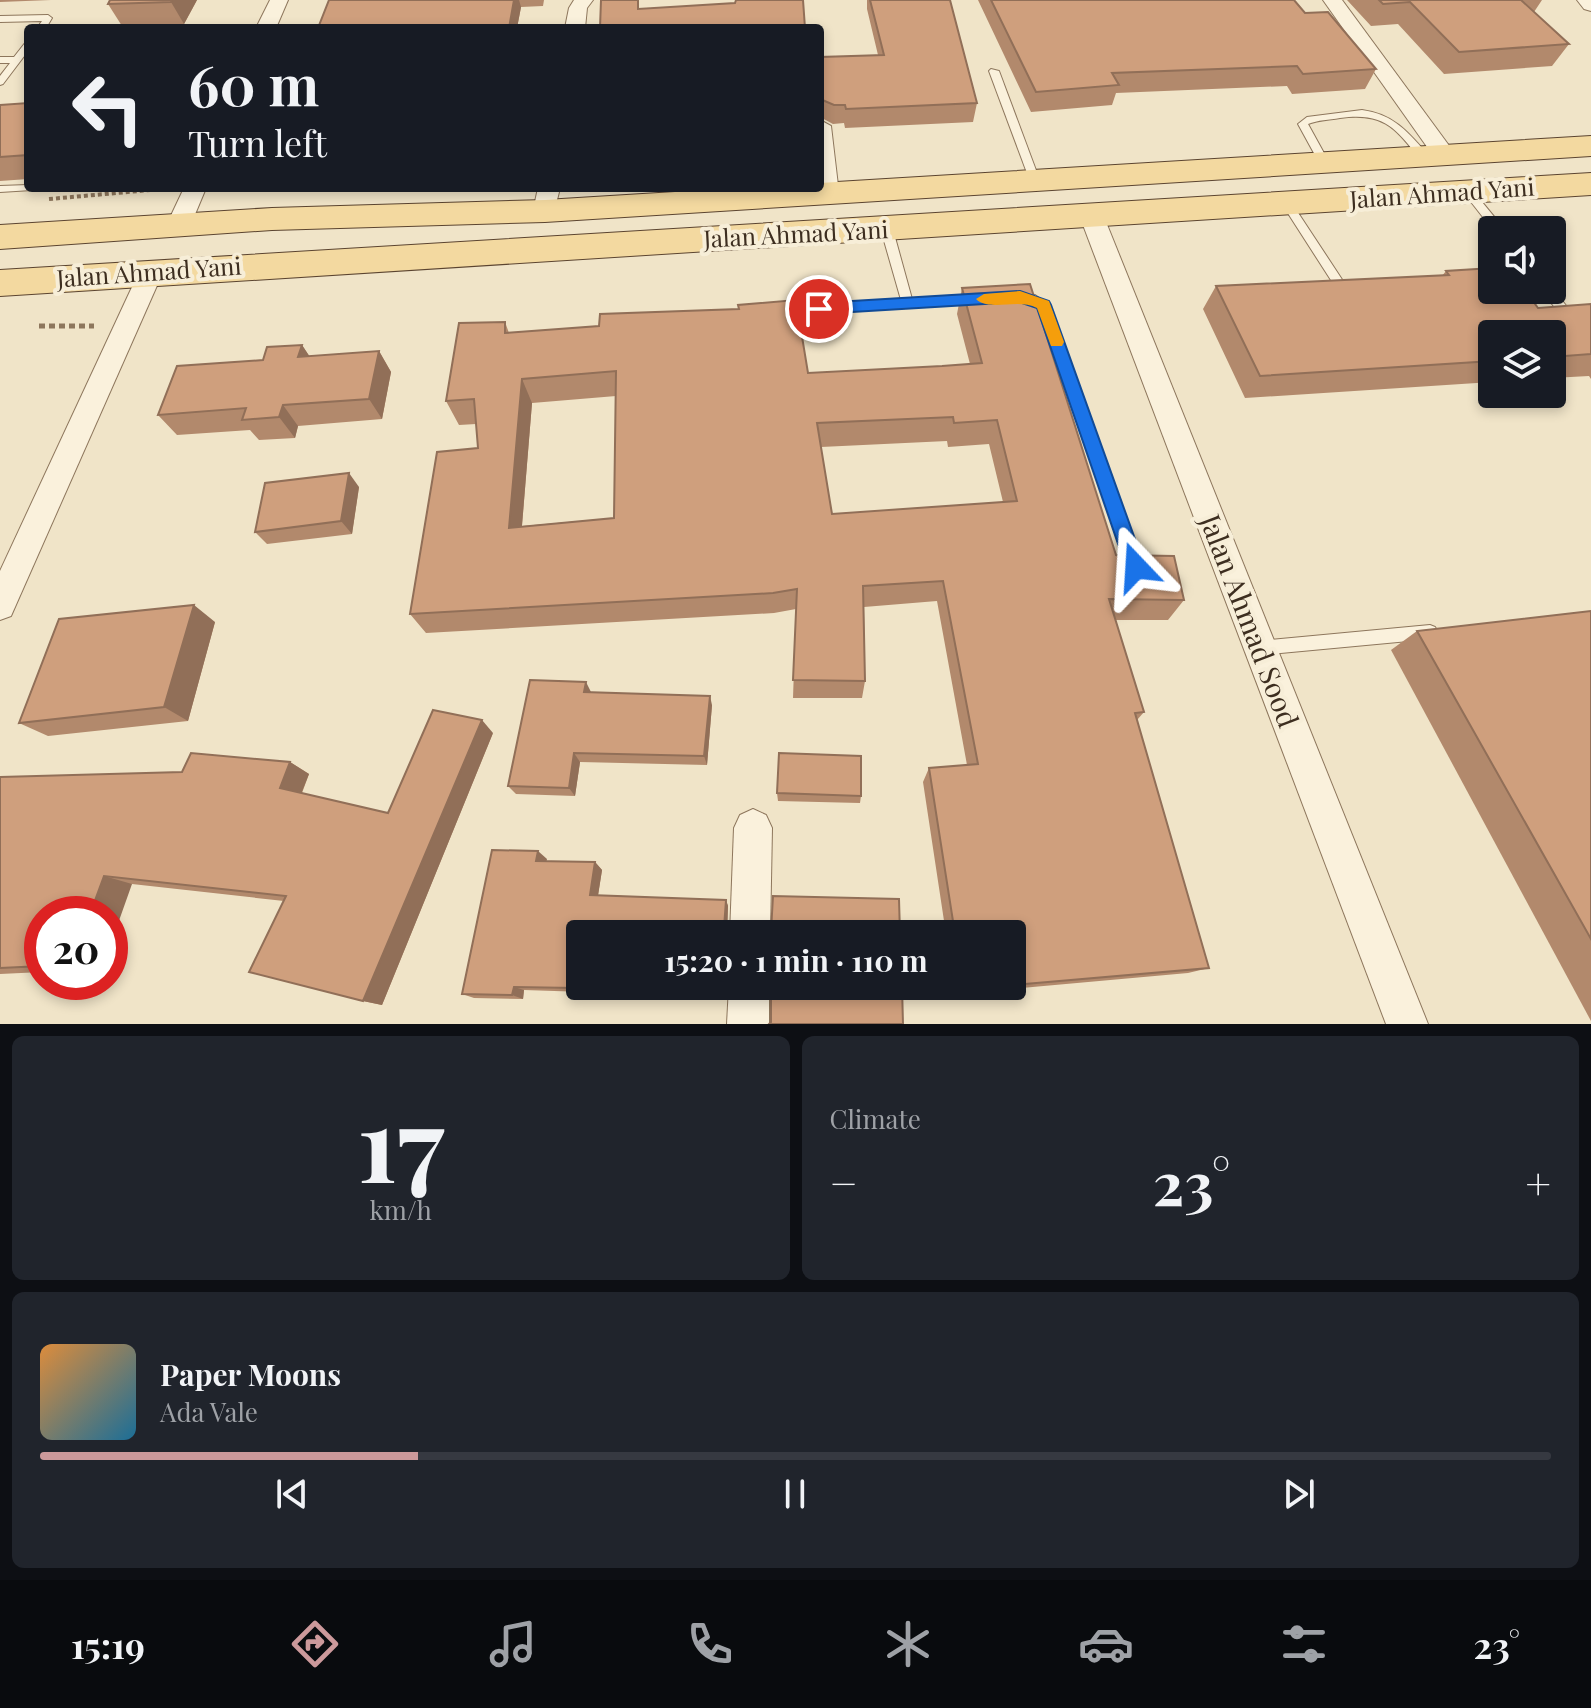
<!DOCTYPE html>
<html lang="en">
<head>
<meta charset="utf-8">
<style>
	:root { --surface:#171b24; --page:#20242c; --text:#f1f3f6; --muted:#9ea1a6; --line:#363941; --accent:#cc999b }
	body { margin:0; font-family:"Playfair Display",serif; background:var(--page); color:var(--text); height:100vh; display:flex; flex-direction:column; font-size:30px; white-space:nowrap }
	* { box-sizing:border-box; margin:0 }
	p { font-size:26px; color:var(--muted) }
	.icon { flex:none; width:44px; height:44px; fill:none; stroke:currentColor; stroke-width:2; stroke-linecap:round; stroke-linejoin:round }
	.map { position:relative; height:1024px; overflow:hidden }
	.details { display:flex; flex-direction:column; gap:12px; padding:12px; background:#0d0f14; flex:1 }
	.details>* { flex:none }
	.guide { position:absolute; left:24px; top:24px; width:800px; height:168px; border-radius:8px; box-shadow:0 4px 12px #0003; background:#171b24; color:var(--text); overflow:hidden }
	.controls { position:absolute; left:1478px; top:216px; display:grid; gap:16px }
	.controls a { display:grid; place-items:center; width:88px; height:88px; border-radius:8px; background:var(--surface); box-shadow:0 4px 12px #0003; font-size:40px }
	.speed { position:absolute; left:24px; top:896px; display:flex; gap:16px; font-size:40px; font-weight:700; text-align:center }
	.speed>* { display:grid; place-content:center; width:104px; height:104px; border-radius:50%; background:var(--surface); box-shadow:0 4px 12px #0003; line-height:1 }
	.speed .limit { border:12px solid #d22; background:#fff; color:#111 }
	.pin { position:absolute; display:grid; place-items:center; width:68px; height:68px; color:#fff; margin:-34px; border:4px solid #fff; border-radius:50%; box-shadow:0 2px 8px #0007 }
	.me { position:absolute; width:88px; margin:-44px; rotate:340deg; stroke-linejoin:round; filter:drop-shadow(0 0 6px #0008) }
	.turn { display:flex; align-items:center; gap:28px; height:168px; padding:0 32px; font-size:36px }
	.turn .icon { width:104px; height:104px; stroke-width:2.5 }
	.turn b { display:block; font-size:56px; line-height:68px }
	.big { font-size:60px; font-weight:700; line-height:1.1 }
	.details .card { flex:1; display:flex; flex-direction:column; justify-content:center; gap:12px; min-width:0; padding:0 28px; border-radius:12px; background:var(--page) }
	.details .dial { align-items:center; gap:0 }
	.dial b { font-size:104px; line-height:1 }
	.song { display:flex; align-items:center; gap:24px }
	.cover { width:96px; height:96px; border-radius:12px; background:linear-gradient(135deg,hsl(30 70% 55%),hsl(200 70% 35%)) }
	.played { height:8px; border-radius:4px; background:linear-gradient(90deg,var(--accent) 25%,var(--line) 25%) }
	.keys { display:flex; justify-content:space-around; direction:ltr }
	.heat { display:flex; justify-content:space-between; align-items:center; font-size:44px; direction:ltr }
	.details .tiles { flex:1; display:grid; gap:12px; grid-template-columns:1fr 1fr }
	.card:last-child { grid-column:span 2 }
	.trip { position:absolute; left:566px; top:920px; width:460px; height:80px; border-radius:8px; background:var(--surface); box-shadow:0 4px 12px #0003; font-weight:700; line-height:80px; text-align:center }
	.menu { display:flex; height:128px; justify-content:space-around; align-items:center; background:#090b0e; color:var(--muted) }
	.menu .icon { width:56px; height:56px }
	.menu .selected { color:var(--accent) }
	.menu b { font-size:36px; color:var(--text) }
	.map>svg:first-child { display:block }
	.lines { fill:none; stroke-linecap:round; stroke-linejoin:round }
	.service-casing { stroke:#8d765c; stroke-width:2 }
	.minor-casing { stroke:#8d765c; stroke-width:2 }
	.primary-casing { stroke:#5b4430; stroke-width:2 }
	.path-far1 { stroke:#8d765c; stroke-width:4; stroke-dasharray:4 3; stroke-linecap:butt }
	.path { stroke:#8d765c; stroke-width:5; stroke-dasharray:6 4; stroke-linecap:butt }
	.service { fill:#faf1dc; fill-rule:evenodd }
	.minor { fill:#faf1dc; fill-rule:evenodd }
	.primary { fill:#f3d9a0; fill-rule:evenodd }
	.wall { fill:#b2896c; fill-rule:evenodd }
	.shaded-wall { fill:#916f58 }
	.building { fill:#cf9f7d; stroke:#916f58; stroke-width:2; fill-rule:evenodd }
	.route { fill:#1a73e8; stroke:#114b97; stroke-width:2 }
	.slow { fill:#f59e0b }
	.labels { text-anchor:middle; stroke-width:8; stroke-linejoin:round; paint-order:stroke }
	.far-street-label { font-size:24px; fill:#3d2e20; stroke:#f7eed8 }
	.street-label { font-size:28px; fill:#3d2e20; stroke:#f7eed8 }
</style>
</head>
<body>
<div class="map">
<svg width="1591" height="1024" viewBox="0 0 1591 1024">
	<rect width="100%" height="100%" fill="#f0e4c8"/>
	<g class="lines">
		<g class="service-casing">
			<g id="service">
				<polygon points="48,15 52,18 46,28 37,28 42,21 0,22 0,16"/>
				<polygon points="28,42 28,51 3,84 0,85 0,76 10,63 0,63 0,57 14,57 25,43"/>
				<polygon points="991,69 999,71 1040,181 1039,183 1035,184 1030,181 989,71"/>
				<path d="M1362,110C1394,114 1409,133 1429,156V160H1421C1395,128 1385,112 1340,118C1329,120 1318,120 1308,124L1330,164L1329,166H1321L1298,124L1307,117Z"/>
				<polygon points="28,185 28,188 33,188 32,190 0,192 0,186"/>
				<polygon points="1469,190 1473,191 1505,230 1493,230 1464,193"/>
				<polygon points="1287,200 1291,202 1343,281 1355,282 1355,288 1336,288 1282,204"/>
				<polygon points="887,226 893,230 912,299 977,295 983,299 981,302 786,314 784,311 790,307 901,300 881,230"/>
				<polygon points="1552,288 1568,308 1591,319 1591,328 1560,314 1541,290 1552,290"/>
				<polygon points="1018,293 1035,295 1049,305 1143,567 1141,571 1136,573 1131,571 1129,567 1038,307 1029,302 1014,300 1012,297"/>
				<polygon points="1430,625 1435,627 1438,632 1435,637 1430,639 1260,655 1255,653 1252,648 1255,643 1260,641"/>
			</g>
		</g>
		<g class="minor-casing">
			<g id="minor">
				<polygon points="270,0 288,0 276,28 256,28"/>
				<polygon points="574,0 593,0 587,8 585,28 565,28 569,8"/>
				<polygon points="1323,0 1342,0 1453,151 1456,156 1453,161 1437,161"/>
				<polygon points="1577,0 1591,0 1591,11 1584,9"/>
				<polygon points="820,120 831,126 839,194 836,199 820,199 816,188 820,188"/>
				<polygon points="184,188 206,188 191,224 187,230 171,230 167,224"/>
				<polygon points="538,188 560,188 553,216 537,216 533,211"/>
				<polygon points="1092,209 1100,212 1104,217 1428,1024 1386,1024 1080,217 1084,212"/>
				<polygon points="151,263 160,266 163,272 11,616 0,620 0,571 139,272 142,266"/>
				<polygon points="753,809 766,815 772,828 770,934 730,934 734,828 740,815"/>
				<polygon points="729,986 769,986 769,1024 727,1024"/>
			</g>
		</g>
		<g class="primary-casing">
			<g id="primary">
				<polygon points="1591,136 1591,156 545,222 272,230 0,249 0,225 272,208 545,200 740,188 820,188 820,183"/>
				<polygon points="1591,173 1591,195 0,296 0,270"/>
			</g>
		</g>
		<polyline class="path-far1" points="49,199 162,189"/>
		<polyline class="path" points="39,326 94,326"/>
		<use href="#service" class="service"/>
		<use href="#minor" class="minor"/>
		<use href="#primary" class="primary"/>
	</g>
	<g class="wall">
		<polygon points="0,0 51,0 0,2"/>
		<polygon points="197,0 184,24 122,26 108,4"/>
		<polygon points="329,0 544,0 543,6 521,7 517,28 318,28"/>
		<polygon points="867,0 950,0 977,103 973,122 845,128 844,123 833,124 820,117 820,57 878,55 867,9"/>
		<polygon points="978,0 1294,0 1305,13 1376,69 1365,89 1292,94 1287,86 1116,93 1112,105 1031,112"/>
		<polygon points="1347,0 1542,0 1534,12 1569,44 1552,66 1444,74 1398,24 1371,26"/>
		<polygon points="28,103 28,179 0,181 0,105"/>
		<polygon points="1446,271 1538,308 1591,304 1591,379 1589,376 1552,378 1552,334 1492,334 1492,382 1245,398 1203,309 1216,286 1442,276"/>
		<path d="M962,288L1116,555L1184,600L1168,620H1115L1144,712L1137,720L1209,968L1188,973L955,994L954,986H1012V934H946L923,782L929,768L967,765L937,601L864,607L865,681L862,698H793L796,609L774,613L426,633L410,614L478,448L476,424L459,425L446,401L505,322L509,333L808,373L942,366L970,364L957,314ZM616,396L614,518L522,526L532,403ZM947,441L948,447L989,444L1003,502L832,514L821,447Z"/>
		<polygon points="302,345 309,356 379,351 391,372 382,419 298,426 295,438 259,440 250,430 177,435 158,415 263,360"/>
		<polygon points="359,487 352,534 267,544 255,532"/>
		<polygon points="1591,611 1591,1021 1391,650 1417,631"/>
		<polygon points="215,622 188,721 48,736 19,723"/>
		<polygon points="591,692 712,705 707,765 580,762 575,796 516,794 508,786"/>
		<polygon points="493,733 382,1005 363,1001 284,901 132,884 42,914 42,972 0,974 0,777 182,772 290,762 309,774 302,793 388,813"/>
		<polygon points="777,793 861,796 860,803 778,801"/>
		<polygon points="547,859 546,861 595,862 602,870 598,895 726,900 728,906 727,931 900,934 580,934 580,986 585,992 524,990 523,999 474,998 462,994"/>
	</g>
	<g class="shaded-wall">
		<polygon points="172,0 197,0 184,24 171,2"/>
		<polygon points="514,0 519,0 521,7 517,28 509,28"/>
		<polygon points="302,345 316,366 298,357"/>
		<polygon points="379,351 391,372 382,419 369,399"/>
		<polygon points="522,379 532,403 520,549 509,528"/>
		<polygon points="283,405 298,426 295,438 279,417"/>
		<polygon points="349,473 359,487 352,534 341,521"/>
		<polygon points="194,605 215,622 188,721 164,707"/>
		<polygon points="586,682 591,692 590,702 584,692"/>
		<polygon points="710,696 712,705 707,765 704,756"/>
		<polygon points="482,720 493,733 382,1005 363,1001"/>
		<polygon points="574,753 580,762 575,796 569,788"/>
		<polygon points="290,762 309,774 299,799 280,788"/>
		<polygon points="538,851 547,859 545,868 536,861"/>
		<polygon points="595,862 602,870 597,902 590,895"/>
		<polygon points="104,876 132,884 110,946 110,914 90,914"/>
		<polygon points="726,900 728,906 727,934 724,928"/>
		<polygon points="578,979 580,980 580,986 585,986 585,992 576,988"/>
		<polygon points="514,987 524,990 523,999 512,995"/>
	</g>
	<g class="building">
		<polygon points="110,0 172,0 171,2 108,4"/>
		<polygon points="329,0 514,0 509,28 318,28"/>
		<polygon points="601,0 638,0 638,9 735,3 736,0 803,0 805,28 600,28"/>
		<polygon points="870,0 950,0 977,103 846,109 845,105 834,105 820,99 820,57 884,55"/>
		<polygon points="991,0 1294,0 1305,13 1328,12 1376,69 1303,74 1297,66 1112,73 1119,85 1036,92"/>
		<polygon points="1379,0 1521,0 1569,44 1459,52 1410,2 1383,4"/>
		<polygon points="28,103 28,155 0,157 0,105"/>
		<polygon points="1492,268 1492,290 1525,290 1538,308 1591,304 1591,354 1552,357 1552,334 1492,334 1492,361 1260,376 1216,286 1449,275 1446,271"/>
		<path d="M1030,284L1116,555L1174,556L1184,600L1109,599L1144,712L1135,713L1209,968L1012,985V934H955L929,768L978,764L943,581L863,586L865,681L793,680L797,589L773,593L410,614L437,452L478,448L474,399L446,401L459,323L505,322V333L599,326L600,314L739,309L738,305L796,300L808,373L942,366L982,363L962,288ZM616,371L614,518L509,528L522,379ZM953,417L954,423L997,420L1017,501L832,514L817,423Z"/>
		<polygon points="302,345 298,357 379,351 369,399 283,405 279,417 242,420 246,408 158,415 177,366 263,360 267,347"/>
		<polygon points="349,473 341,521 255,532 265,483"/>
		<polygon points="194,605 164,707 19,723 59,619"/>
		<polygon points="1591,611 1591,939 1417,631"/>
		<polygon points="530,680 586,682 584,692 710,696 704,756 574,753 569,788 508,786"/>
		<polygon points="433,710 482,720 363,1001 249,972 286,896 104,876 90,914 42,914 42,966 0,968 0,777 182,772 191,753 290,762 280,788 388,813"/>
		<polygon points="779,753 861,756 861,796 777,793"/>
		<polygon points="492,850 538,851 536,861 595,862 590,895 726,900 724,928 728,932 771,931 773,896 899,899 900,934 580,934 580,979 578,979 576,988 514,987 512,995 462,994"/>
		<polygon points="771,986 902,986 903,1024 769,1024 771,1022"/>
		<polygon points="963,986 1002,986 964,989"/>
	</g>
	<polygon class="route" points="1020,291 1049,301 1051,305 1145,567 1142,573 1136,575 1129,573 1126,567 1037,308 1019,302 819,314 812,309 819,303"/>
	<path class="slow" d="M1020,291L1049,301L1064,342L1062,346H1051L1037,308C1018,298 989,312 976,299L984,294Z"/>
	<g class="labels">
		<g class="far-street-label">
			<text transform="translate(1442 194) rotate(-4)" y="8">Jalan Ahmad Yani</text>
			<text transform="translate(796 235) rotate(-3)" y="8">Jalan Ahmad Yani</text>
			<text transform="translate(149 273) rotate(-4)" y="8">Jalan Ahmad Yani</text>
		</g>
		<g class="street-label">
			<text transform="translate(1249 621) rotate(69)" y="10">Jalan Ahmad Sood</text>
		</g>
	</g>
</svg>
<div class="controls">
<a><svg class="icon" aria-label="sound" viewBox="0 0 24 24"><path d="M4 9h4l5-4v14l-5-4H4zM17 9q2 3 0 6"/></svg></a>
<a><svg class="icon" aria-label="layers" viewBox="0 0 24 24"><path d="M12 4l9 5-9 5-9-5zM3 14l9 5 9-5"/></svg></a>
</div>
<div class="speed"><div class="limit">20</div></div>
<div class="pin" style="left:819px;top:309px;background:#d93025"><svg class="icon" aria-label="arrive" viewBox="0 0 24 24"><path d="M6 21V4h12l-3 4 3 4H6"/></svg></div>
<svg class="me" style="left:1136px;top:567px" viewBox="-20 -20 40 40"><path d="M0-17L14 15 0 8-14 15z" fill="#1a73e8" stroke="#fff" stroke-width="4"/></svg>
<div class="trip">15:20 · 1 min · 110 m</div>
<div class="guide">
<div class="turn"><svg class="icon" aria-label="left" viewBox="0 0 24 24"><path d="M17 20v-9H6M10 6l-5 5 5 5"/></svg><div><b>60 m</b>Turn left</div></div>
</div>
</div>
<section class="details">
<div class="tiles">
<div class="card dial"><b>17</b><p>km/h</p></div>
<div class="card"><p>Climate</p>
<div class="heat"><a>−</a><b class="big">23°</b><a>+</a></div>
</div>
<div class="card">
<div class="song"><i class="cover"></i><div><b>Paper Moons</b><p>Ada Vale</p></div></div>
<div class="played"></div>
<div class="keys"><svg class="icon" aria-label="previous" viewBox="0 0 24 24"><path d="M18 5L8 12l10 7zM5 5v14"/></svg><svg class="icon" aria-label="pause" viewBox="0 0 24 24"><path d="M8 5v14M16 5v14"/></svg><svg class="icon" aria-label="next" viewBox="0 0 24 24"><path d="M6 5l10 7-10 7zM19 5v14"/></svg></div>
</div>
</div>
</section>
<nav class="menu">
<b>15:19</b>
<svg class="icon selected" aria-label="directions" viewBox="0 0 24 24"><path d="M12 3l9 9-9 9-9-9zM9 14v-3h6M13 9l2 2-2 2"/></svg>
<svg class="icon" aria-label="music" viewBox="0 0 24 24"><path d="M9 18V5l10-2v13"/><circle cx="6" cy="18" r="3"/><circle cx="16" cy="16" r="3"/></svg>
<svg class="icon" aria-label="phone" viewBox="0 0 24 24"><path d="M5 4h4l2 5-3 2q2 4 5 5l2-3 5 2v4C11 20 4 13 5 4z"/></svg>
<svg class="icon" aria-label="climate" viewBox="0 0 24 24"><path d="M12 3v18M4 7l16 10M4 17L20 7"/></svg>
<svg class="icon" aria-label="car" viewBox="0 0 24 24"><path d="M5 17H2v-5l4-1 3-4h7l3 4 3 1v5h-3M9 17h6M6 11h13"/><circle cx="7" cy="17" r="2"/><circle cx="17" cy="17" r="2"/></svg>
<svg class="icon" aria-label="filters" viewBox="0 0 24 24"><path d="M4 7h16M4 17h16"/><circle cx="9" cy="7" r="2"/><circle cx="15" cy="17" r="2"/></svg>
<b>23°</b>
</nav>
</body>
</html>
